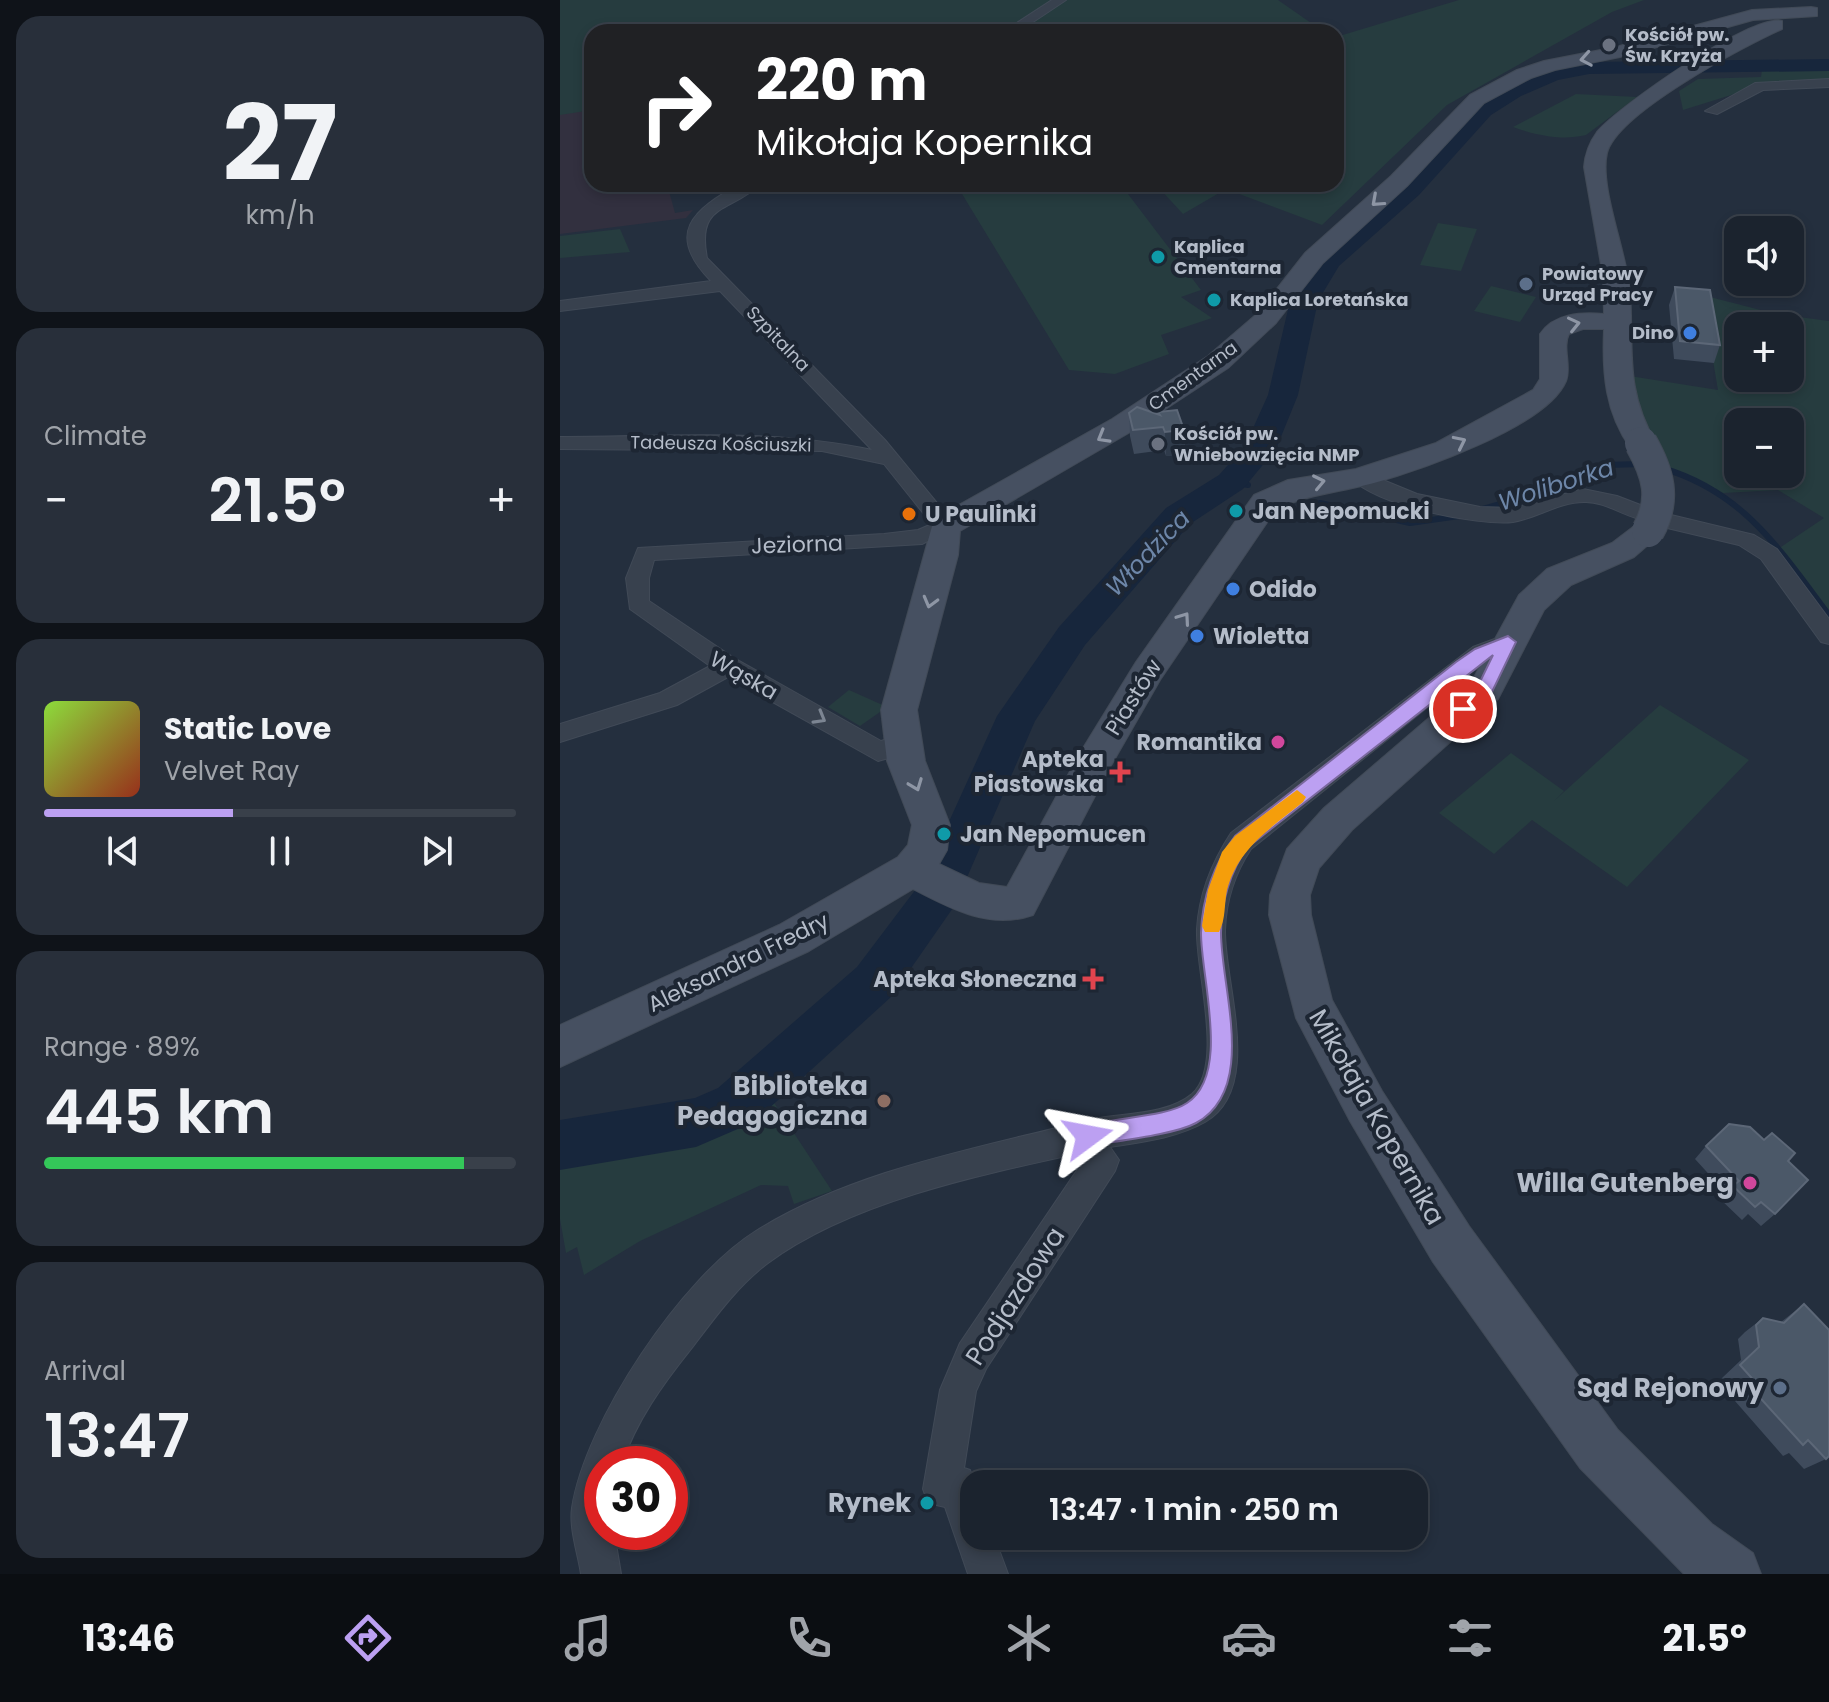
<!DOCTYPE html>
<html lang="en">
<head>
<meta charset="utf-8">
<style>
	:root { --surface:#1b232e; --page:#282f3a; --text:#f1f3f6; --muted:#a0a4aa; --line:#39404a; --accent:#bca0f2 }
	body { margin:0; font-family:Poppins,sans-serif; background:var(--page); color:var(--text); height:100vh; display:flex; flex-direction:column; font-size:30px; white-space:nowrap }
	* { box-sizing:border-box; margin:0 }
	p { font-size:26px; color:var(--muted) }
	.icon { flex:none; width:44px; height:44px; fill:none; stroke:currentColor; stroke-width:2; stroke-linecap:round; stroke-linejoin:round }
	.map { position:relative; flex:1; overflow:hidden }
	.side { display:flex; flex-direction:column; gap:16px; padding:16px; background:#0f1319; width:560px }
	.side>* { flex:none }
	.top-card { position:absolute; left:24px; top:24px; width:760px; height:168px; border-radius:24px; box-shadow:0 4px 12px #0003,0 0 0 2px var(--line); background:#202124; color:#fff; overflow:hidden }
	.tools { position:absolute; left:1164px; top:216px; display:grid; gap:16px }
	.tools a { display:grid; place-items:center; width:80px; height:80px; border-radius:16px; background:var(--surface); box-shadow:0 4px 12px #0003,0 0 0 2px var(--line); font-size:40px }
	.speed { position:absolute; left:24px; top:1446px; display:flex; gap:16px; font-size:40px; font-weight:700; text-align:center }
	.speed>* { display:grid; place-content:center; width:104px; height:104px; border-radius:50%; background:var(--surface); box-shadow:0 4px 12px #0003,0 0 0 2px var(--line); line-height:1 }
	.speed .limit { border:12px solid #d22; background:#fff; color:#111 }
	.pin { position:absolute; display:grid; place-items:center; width:68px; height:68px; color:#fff; margin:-34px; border:4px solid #fff; border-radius:50%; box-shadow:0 2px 8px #0007 }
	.me { position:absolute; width:88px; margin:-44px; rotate:77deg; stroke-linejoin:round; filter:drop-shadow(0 0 6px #0008) }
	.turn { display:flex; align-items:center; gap:28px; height:168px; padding:0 40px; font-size:36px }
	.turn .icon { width:104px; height:104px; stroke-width:2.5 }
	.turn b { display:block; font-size:56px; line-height:68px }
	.big { font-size:60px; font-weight:600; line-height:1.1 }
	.side .card { flex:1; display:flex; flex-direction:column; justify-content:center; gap:12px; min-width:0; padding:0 28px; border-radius:24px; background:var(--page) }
	.side .dial { align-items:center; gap:0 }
	.dial b { font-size:104px; line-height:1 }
	.song { display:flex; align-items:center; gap:24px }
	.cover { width:96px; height:96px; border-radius:12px; background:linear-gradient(135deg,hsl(90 70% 55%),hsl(10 70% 35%)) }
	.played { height:8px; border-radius:4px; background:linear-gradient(90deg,var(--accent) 40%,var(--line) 40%) }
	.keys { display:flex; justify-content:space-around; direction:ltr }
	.heat { display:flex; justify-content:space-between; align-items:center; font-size:44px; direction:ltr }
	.charge { height:12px; border-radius:6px; background:linear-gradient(90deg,#34c759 89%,var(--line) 0) }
	.trip { position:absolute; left:400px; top:1470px; width:468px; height:80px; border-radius:24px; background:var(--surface); box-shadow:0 4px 12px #0003,0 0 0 2px var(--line); font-weight:600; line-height:80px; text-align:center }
	.tabs { display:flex; height:128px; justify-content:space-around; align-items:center; background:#0b0e12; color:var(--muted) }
	.tabs .icon { width:56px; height:56px }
	.tabs .selected { color:var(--accent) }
	.tabs b { font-size:36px; color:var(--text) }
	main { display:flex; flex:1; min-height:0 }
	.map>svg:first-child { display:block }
	.medical { fill:#32303f }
	.green { fill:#263c3f; fill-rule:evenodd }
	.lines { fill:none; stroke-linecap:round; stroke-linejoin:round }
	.stream { stroke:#17263c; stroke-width:6 }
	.river { fill:#17263c; fill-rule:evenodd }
	.street-casing { stroke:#414a57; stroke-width:2 }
	.secondary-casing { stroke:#414a57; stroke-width:2 }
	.street { fill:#38414e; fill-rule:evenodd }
	.secondary { fill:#465061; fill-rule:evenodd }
	.secondary-bridge-casing { stroke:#414a57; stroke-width:34; stroke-linecap:butt }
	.secondary-bridge { stroke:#465061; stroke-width:32 }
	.wall { fill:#3f4b5c }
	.shaded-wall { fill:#2f3b4b }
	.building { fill:#4b5868; stroke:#5c6777; stroke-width:2 }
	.oneway { stroke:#8e96a5 }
	.oneway2 { stroke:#7c8592 }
	.route { fill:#bca0f2; stroke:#7a689d; stroke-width:2 }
	.slow { fill:#f59e0b }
	.worship-dot { fill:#6b7280; stroke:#1d2633; stroke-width:3 }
	.culture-dot { fill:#0f9aa8; stroke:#1d2633; stroke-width:3 }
	.service-dot { fill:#5c6f8a; stroke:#1d2633; stroke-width:3 }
	.shop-dot { fill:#3f7fe0; stroke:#1d2633; stroke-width:3 }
	.food-dot { fill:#e8710a; stroke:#1d2633; stroke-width:3 }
	.hotel-dot { fill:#d1479c; stroke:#1d2633; stroke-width:3 }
	.health-dot { fill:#e0444e; stroke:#1d2633; stroke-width:3 }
	.education-dot { fill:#8d6e63; stroke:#1d2633; stroke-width:3 }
	.labels { text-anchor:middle; stroke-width:8; stroke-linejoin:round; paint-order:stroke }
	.far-poi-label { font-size:18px; font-weight:bold; fill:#b4bcc9; stroke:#1d2633; text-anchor:start }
	.far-street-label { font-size:18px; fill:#b4bcc9; stroke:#1d2633 }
	.poi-label { font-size:22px; font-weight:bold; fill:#b4bcc9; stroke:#1d2633; text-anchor:start }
	.street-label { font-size:22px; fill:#b4bcc9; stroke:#1d2633 }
	.water-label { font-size:24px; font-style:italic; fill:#6d86a8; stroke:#1d2633 }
	.near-poi-label { font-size:26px; font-weight:bold; fill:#b4bcc9; stroke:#1d2633; text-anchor:end }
	.near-street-label { font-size:26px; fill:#b4bcc9; stroke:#1d2633 }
</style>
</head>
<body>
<main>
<section class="side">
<div class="card dial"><b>27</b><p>km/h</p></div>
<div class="card"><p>Climate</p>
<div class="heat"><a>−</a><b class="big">21.5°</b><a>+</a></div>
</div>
<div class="card">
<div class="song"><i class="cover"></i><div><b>Static Love</b><p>Velvet Ray</p></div></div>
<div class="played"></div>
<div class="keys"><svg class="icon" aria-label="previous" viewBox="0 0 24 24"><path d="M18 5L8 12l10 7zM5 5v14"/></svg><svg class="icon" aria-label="pause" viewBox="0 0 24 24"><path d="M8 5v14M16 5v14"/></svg><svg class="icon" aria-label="next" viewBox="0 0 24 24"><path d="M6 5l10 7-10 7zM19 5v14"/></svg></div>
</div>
<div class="card"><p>Range · 89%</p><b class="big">445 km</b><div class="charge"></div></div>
<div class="card"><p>Arrival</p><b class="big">13:47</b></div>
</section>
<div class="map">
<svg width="1269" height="1574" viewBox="0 0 1269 1574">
	<rect width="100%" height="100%" fill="#242f3e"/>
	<polygon class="medical" points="32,110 32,184 107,184 115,213 133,210 126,218 0,234 0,114"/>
	<g class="green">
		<polygon points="0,0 718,0 764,32 32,32 32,110 0,115"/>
		<polygon points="899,0 1084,0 1052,12 887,105 762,225 666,189 623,214 599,188 568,194 641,290 621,297 652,318 601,335 609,354 555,374 509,370 396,184 776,184 776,37"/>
		<polygon points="1269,69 1269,80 1200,86 1123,110 1119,91 1138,79 1201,77 1202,70"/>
		<path d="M1016,94L1077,97L1026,135C1002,141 975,135 953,127Z"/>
		<polygon points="878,223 917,229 901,271 860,265"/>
		<polygon points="60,229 70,252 0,258 0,236"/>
		<polygon points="931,286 976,297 960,322 914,311"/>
		<path d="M1150,297L1216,314L1269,321V642L1218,549L1264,518L1218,490L1163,493L1105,468L1057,374L1158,390L1144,308ZM1178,326H1230V378H1178ZM1178,422H1230V474H1178Z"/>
		<polygon points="289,690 327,707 300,726 268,707"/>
		<polygon points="1100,705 1189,760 1067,887 972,820 934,854 879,813 951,753 1004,791 994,801"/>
		<polygon points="201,1083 272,1191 234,1204 228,1186 201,1185 80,1241 24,1275 17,1247 6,1253 0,1219 0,1145 136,1122 176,1105"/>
	</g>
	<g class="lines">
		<g class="stream">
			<path d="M1102,468C1184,492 1220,550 1269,615"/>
			<polyline points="671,482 688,485"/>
			<polyline points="760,503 850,523 899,516"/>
			<polyline points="923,509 992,489 1044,465 1082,464"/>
		</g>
		<polygon class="river" points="1269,59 1269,71 1029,74 998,80 961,96 931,115 859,195 779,266 758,301 738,395 716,449 683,489 630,524 525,645 475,721 395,905 331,997 194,1122 136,1147 0,1170 0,1120 135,1098 158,1088 297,967 362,881 437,716 499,627 606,508 659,475 685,446 708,395 730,301 758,255 841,185 915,105 945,86 984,70 1029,62"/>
		<g class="street-casing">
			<g id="street">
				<polygon points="492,0 506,0 458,32 443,32"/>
				<polygon points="1269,79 1269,87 1203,90 1157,114 1145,111 1195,83"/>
				<path d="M180,184H200C171,213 136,202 147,258L325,440L396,526L362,544L94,560L89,578V601L174,658L321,741L344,734L353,737L357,744L353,751L318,761L168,677L117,705L0,742V724L100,693L150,666L70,609L66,578L78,548L324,534L358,530L372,524L324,464L262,451L0,449V437C104,437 210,428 312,450L160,291L0,311V301L151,281C105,234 132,210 180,184Z"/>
				<path d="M801,471L857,494L920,507L953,508L1023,489L1057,496L1083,506L1087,511L1076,518C1059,513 1042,501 1024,502C999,502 977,518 953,522C919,526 811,505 791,477Z"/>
				<polygon points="1111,515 1194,535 1217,549 1269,619 1269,644 1261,642 1201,559 1179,545 1103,527 1100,522 1103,517"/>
				<path d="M948,634L956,636L960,642C953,653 923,663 910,673L691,849C675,873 666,901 665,930C664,983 704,1088 645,1122C617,1138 582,1142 550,1147L559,1160L555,1171L426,1369L416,1391L404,1468L410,1470L415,1484L414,1536H434L448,1574H408L385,1507L368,1503L363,1489L380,1390L400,1343L530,1151C428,1173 293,1200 208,1263C177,1286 154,1319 131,1349C103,1384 76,1421 62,1464H42V1532H54L61,1574H21C18,1554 9,1528 12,1508C25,1422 122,1277 196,1231C276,1181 372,1158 463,1136C486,1131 510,1124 533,1119C564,1113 607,1115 632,1094C665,1065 635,969 637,929C639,894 652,862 671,833L913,647Z"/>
			</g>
		</g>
		<g class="secondary-casing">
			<g id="secondary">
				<path d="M1251,7L1257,8V16L1193,20L1065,56L995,70L971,78L924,103L847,186L763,263L716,323L668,368L572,431L400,531L398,555L357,710L365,761L390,825L387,850L379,864L419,883L447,887L520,753L576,662L694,495L728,480L796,469L876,443L973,390L980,379V334C994,313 1021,312 1044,314L1043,276L1024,167C1025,154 1029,143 1037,132C1059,106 1192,13 1222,21V29C1184,46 1057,113 1047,153C1039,187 1067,253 1070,291C1074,349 1064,388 1096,443L1091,449H1071C1045,412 1042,374 1044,329H1023L1009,334C1002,347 1012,367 1006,381C987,427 857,471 810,484C776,493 749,494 716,509L600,680L549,769L473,915C430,930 391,909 353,889L249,951L0,1067V1025L219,925L338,857L348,845L352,825L327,761L321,710L374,519L552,419L648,356L698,313L745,253L831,176L910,95L957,70L984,61L1056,47L1192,10Z"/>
				<polygon points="1088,521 1099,524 1104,531 1074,557 1011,585 984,610 938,699 792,830 759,868 750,895 751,915 772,1000 822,1091 909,1226 1058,1430 1152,1524 1193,1553 1201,1574 1124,1574 1020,1468 873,1262 790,1121 736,1018 709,915 710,895 727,849 764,808 912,681 959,595 987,569 1052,543 1077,524"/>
			</g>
		</g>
		<use href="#street" class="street"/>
		<use href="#secondary" class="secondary"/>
		<g class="secondary-bridge-casing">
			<path id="secondary-bridge" d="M1081,443C1098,473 1106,499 1088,531"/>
		</g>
		<use href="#secondary-bridge" class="secondary-bridge"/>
	</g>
	<g class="wall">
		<polygon points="1115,287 1160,345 1154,363 1114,359 1109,305"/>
		<polygon points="598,412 624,430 625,454 606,456 604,450 574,454 570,436 569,413 598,415"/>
		<polygon points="1204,1140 1228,1161 1215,1214 1201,1226 1188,1214 1182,1220 1160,1199 1166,1193 1135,1159 1146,1146"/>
		<polygon points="1244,1304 1266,1459 1244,1469 1229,1453 1223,1456 1175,1401 1179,1397 1162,1378 1181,1360 1178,1339 1185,1332 1203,1318 1221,1322"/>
	</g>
	<polygon class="shaded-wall" points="624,430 625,454 606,456 605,432"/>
	<g class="building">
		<polygon points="1115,287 1150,290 1160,345 1120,341"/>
		<polygon points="577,407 600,415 598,412 617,410 624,430 605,432 603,427 573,430 569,413"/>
		<polygon points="1169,1124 1190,1127 1204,1140 1212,1133 1235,1153 1228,1161 1248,1180 1215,1214 1201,1202 1195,1207 1173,1186 1179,1181 1146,1146"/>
		<polygon points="1244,1304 1269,1330 1269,1456 1266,1459 1248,1440 1243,1445 1193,1390 1198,1385 1180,1365 1199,1347 1196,1325 1203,1318 1224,1323"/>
	</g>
	<defs><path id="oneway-chevron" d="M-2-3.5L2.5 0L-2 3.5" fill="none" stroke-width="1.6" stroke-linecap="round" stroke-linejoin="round" transform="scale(2)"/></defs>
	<g class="oneway">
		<use href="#oneway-chevron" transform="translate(1026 59) rotate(170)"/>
		<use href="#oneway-chevron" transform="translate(817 201) rotate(138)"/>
		<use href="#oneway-chevron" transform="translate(1014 324) rotate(-13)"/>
		<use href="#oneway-chevron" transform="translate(543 437) rotate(150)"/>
		<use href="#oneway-chevron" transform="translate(900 442) rotate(-26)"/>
		<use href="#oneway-chevron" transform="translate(759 482) rotate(-12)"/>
		<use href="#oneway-chevron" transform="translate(370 602) rotate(105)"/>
		<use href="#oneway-chevron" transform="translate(624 618) rotate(-55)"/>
		<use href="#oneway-chevron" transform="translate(356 785) rotate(69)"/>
	</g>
	<use class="oneway2" href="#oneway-chevron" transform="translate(260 718) rotate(30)"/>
	<path class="route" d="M948,636L956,642L931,694L909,714H897L894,709L918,686L933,655L688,847C670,871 661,903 661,933C661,989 698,1089 636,1123C614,1135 555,1141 528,1146L520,1143L517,1136L520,1128C548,1117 605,1118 627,1103C671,1074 641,979 641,933C642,898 654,863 675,836L896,662L915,649Z"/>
	<path class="slow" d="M737,790L746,797L743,802C711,828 678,848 667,890C664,904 666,919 659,932H645L642,926L648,890L662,852L675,836Z"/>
	<g class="worship-dot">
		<circle cx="1049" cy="45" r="8"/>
		<circle cx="598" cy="444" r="8"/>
	</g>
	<g class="culture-dot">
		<circle cx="598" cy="257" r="8"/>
		<circle cx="654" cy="300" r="8"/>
		<circle cx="676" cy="511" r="8"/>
		<circle cx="384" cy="834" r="8"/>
		<circle cx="367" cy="1503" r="8"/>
	</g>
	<g class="service-dot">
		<circle cx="966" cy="284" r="8"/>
		<circle cx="1220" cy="1388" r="8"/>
	</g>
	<g class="shop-dot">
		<circle cx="1130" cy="333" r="8"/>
		<circle cx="673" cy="589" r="8"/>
		<circle cx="637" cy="636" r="8"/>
	</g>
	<circle class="food-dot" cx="349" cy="514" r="8"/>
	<g class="hotel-dot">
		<circle cx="718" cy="742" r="8"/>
		<circle cx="1190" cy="1183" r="8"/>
	</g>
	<g class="health-dot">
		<path d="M556 760h8v8h8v8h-8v8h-8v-8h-8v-8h8z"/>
		<path d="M529 967h8v8h8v8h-8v8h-8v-8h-8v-8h8z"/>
	</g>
	<circle class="education-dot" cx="324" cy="1101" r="8"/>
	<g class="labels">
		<g class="far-poi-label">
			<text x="1065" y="41">Kościół pw.<tspan x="1065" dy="21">Św. Krzyża</tspan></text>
			<text x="614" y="253">Kaplica<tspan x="614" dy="21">Cmentarna</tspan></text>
			<text x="982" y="280">Powiatowy<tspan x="982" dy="21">Urząd Pracy</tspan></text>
			<text x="670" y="306">Kaplica Loretańska</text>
			<text x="1114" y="339" text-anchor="end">Dino</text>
			<text x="614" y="440">Kościół pw.<tspan x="614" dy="21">Wniebowzięcia NMP</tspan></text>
		</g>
		<g class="far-street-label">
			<text transform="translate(218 339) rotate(46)" y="6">Szpitalna</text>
			<text transform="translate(633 376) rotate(-36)" y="6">Cmentarna</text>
			<text transform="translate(161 444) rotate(1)" y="6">Tadeusza Kościuszki</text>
		</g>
		<g class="poi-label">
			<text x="692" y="519">Jan Nepomucki</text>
			<text x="365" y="522">U Paulinki</text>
			<text x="689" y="597">Odido</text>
			<text x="653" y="644">Wioletta</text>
			<text x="702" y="750" text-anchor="end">Romantika</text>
			<text x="544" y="767" text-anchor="end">Apteka<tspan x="544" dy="25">Piastowska</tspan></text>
			<text x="400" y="842">Jan Nepomucen</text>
			<text x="517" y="987" text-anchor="end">Apteka Słoneczna</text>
		</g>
		<g class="street-label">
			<text transform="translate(237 544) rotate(-2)" y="8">Jeziorna</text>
			<text transform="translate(184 675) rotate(30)" y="8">Wąska</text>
			<text transform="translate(573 697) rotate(-58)" y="8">Piastów</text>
			<text transform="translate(178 962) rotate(-26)" y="8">Aleksandra Fredry</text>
		</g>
		<g class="water-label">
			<text transform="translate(996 485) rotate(-18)" y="8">Woliborka</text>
			<text transform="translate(588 553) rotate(-46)" y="8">Włodzica</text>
		</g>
		<g class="near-poi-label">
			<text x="308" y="1095">Biblioteka<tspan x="308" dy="30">Pedagogiczna</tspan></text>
			<text x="1174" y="1192">Willa Gutenberg</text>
			<text x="1204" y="1397">Sąd Rejonowy</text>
			<text x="351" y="1512">Rynek</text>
		</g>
		<g class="near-street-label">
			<text transform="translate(817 1117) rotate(60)" y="9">Mikołaja Kopernika</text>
			<text transform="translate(455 1296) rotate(-57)" y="9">Podjazdowa</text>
		</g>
	</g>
</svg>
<div class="tools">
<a><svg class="icon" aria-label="sound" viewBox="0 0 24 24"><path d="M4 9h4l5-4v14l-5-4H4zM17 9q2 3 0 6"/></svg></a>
<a>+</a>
<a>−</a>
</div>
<div class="speed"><div class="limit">30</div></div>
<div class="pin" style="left:903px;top:709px;background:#d93025"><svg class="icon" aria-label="arrive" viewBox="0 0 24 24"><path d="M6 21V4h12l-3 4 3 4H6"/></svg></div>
<svg class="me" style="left:528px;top:1136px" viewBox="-20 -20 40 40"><path d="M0-17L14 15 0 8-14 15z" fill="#bca0f2" stroke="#fff" stroke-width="4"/></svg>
<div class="trip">13:47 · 1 min · 250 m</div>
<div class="top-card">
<div class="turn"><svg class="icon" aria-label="right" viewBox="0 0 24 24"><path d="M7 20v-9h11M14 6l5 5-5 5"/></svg><div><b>220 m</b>Mikołaja Kopernika</div></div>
</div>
</div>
</main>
<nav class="tabs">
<b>13:46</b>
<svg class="icon selected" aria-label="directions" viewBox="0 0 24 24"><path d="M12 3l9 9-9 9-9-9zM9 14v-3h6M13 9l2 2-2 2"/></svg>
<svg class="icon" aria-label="music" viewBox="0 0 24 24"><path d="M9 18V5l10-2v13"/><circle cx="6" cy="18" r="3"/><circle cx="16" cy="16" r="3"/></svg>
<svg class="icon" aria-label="phone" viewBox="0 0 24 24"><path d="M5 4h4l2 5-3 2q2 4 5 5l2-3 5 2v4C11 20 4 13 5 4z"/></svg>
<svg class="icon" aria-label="climate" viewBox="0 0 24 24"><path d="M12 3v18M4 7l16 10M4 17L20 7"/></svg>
<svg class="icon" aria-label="car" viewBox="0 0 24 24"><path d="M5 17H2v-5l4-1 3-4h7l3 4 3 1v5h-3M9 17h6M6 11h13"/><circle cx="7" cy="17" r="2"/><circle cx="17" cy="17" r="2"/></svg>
<svg class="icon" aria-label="filters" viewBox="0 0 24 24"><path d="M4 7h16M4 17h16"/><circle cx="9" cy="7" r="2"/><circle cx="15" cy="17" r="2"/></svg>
<b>21.5°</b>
</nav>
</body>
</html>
